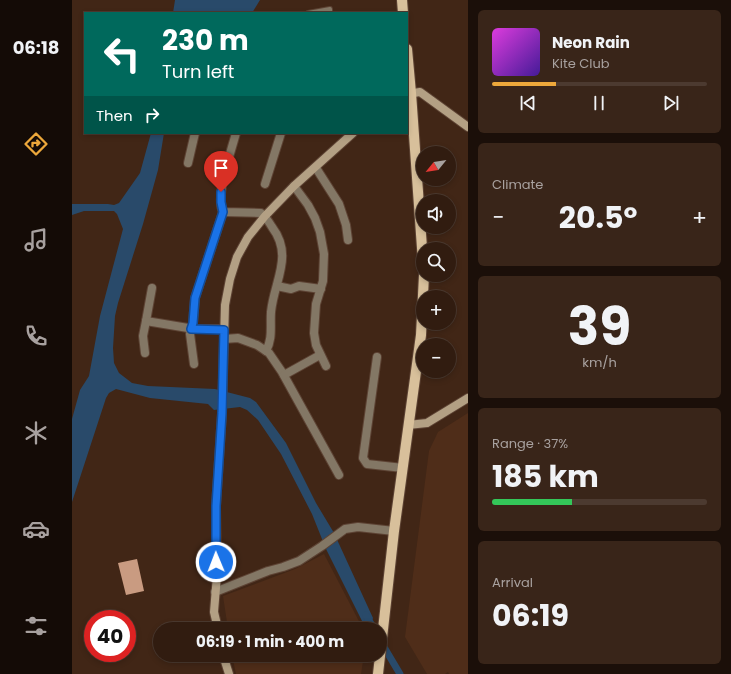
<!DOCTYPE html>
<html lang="en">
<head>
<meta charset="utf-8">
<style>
	:root { --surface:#311c10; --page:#392519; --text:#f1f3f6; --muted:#a8a19f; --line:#4c3a30; --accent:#eda83b }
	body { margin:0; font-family:Poppins,sans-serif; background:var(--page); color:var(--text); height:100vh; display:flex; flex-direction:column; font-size:15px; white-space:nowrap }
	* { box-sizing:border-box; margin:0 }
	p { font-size:13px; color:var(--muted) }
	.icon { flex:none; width:22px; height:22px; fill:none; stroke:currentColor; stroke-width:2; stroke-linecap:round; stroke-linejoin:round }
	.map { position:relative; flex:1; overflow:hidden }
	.side { display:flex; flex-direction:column; gap:10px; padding:10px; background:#1b0f09; width:263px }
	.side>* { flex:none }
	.top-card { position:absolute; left:12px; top:12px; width:324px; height:122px; border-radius:0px; box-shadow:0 2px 6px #0003,0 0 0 1px var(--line); background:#00695c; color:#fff; overflow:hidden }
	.needle { width:26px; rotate:240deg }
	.buttons { position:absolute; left:344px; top:146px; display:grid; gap:8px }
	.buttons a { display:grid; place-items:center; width:40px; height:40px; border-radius:50%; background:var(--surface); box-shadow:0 2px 6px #0003,0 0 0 1px var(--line); font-size:20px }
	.speed { position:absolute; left:12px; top:610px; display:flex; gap:8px; font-size:20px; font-weight:700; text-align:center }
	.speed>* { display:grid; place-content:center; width:52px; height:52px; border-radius:50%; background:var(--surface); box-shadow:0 2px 6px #0003,0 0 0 1px var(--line); line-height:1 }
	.speed .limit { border:6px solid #d22; background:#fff; color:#111 }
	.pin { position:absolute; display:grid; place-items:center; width:34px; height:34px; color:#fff; margin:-41px -17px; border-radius:50% 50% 50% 0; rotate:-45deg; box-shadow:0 0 4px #0007 }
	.pin .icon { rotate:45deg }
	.me { position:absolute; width:44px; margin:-22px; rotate:359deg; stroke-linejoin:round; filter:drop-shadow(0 0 3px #0008) }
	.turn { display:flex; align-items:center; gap:14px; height:84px; padding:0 12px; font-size:18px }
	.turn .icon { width:52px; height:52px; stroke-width:2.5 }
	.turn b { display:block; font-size:28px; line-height:34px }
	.then { display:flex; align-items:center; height:38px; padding:0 12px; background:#0003; gap:8px; font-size:15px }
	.big { font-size:30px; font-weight:700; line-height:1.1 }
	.side .tile { flex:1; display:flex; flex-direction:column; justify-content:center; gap:6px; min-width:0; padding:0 14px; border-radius:6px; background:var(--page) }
	.side .dial { align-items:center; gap:0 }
	.dial b { font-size:52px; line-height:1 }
	.song { display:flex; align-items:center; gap:12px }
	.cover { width:48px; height:48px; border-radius:6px; background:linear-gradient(135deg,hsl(300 70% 55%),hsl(260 70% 35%)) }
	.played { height:4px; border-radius:2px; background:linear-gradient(90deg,var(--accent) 30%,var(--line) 30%) }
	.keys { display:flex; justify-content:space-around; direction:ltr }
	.heat { display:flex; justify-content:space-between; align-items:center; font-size:22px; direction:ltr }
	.charge { height:6px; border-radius:3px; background:linear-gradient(90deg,#34c759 37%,var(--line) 0) }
	.trip { position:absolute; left:81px; top:622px; width:234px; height:40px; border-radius:20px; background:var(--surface); box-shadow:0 2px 6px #0003,0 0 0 1px var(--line); font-weight:700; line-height:40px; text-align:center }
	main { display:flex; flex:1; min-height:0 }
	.dock { display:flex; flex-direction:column; width:72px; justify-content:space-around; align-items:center; background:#140b06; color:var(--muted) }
	.dock .icon { width:28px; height:28px }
	.dock .selected { color:var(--accent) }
	.dock b { font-size:18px; color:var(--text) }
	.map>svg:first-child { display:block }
	.built { fill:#4f2d19 }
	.water { fill:#294a6a }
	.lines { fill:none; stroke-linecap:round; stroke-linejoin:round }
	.canal { stroke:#294a6a; stroke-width:7 }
	.building { fill:#c99b81 }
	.lane-casing { stroke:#5d4334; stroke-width:6 }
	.street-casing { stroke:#5d4334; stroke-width:10 }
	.secondary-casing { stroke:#5d4334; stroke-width:10 }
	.primary-casing { stroke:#5d4334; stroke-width:12 }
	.lane { stroke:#837765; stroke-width:4 }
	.street { stroke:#837765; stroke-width:8 }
	.secondary { stroke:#b3a084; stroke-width:8 }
	.primary { stroke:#d8c09b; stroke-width:10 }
	.route-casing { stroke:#114b97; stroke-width:10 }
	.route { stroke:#1a73e8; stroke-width:7 }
</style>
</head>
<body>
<main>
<nav class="dock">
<b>06:18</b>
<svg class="icon selected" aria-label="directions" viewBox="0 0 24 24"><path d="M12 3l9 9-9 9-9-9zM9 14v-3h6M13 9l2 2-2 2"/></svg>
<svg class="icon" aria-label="music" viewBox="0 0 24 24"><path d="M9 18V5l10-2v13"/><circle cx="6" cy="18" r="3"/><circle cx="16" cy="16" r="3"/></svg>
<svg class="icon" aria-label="phone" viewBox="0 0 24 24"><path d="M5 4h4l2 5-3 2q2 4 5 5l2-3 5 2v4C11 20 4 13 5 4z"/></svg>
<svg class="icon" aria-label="climate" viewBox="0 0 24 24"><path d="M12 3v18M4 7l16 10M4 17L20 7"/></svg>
<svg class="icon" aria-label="car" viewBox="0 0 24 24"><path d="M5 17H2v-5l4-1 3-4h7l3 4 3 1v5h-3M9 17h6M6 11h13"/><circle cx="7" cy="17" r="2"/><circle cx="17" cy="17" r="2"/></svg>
<svg class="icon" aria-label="filters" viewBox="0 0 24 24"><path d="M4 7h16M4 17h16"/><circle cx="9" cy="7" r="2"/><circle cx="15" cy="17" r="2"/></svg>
</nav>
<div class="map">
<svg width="396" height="674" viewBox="0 0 396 674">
	<rect width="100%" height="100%" fill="#412616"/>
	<g class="built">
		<polygon points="396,413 396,674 377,674 376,672 373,674 355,674 333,637 357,451 366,432"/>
		<polygon points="252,554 291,629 156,629 151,596 223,569"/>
		<polygon points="160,655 292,655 289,674 164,674"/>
	</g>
	<g class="water">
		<polygon points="103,0 188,0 180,13 101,13"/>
		<polygon points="79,133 92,133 86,170 71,224 46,303 43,316 41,348 42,363 47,373 60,383 76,386 143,389 178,398 184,402 214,443 244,503 262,533 301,618 297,629 294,629 254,549 240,514 209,454 186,420 175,410 168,407 142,410 136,404 78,398 44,389 37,393 34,398 0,502 0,419 8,390 17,376 28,316 51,229 45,214 42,211 12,211 0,215 0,204 36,204 42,205 47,203 68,173"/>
	</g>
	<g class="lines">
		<g class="canal">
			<polyline points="294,615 302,629"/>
			<polyline points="309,642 328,674"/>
		</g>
	</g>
	<polygon class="building" points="65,559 72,591 54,595 46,563"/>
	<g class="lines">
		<g class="lane-casing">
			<polyline id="lane" points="236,13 258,9 258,13"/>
		</g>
		<g class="street-casing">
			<g id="street">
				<path d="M164,133C159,152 143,195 151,212L189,213C194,217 197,222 200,227C222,256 202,281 199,312C198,327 201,338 194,351"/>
				<polyline points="116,163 123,133"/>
				<polyline points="244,168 267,204 274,225 276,240"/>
				<polyline points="193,184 209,133"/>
				<polyline points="222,186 236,205 243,218 248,232 252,254 251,281 244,304 242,333 244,345 254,366"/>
				<polyline points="205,286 219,289 227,286 249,289"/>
				<polyline points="80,288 74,321 122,329 152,329"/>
				<polyline points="152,339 166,338 185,345 197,353 210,372 267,475"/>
				<polyline points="73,353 71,336 74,321"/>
				<polyline points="305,357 291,458 295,464 331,468"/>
				<polyline points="122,364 118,334 121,323 123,298 151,212"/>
				<polyline points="212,375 248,355"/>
				<polyline points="143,592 196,571 211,567 227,561 250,546 273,529 286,527 322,531"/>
			</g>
		</g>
		<g class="secondary-casing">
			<g id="secondary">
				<polyline points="335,94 348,92 396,127"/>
				<polyline points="336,425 355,423 396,398"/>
				<polyline points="146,629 142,612 145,575 144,506 150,413 153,305 158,279 165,257 176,237 193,216 222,186 281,133"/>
				<polyline points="151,655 157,674"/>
			</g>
		</g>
		<g class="primary-casing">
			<g id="primary">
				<polyline points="330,0 331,13"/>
				<polyline points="335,49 339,93 351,262"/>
				<polyline points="306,674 322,531 349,335 352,275"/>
			</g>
		</g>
		<use href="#lane" class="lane"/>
		<use href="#street" class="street"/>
		<use href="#secondary" class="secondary"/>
		<use href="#primary" class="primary"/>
	</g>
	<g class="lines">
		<g class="route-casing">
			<polyline id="route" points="144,562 144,506 150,413 152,330 119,329 121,323 123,298 151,212 149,202 149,192"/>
		</g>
		<use href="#route" class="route"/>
	</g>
</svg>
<div class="buttons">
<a><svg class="needle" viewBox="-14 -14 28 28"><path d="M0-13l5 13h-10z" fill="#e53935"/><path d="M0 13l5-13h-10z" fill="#a8a19f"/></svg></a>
<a><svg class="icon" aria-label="sound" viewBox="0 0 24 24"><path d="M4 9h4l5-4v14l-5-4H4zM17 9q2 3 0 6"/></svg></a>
<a><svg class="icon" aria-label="search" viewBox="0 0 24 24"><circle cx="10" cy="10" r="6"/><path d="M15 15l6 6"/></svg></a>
<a>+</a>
<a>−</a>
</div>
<div class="speed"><div class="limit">40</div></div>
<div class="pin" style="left:149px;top:192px;background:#d93025"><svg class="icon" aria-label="arrive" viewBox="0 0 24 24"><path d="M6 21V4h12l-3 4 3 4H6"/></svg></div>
<svg class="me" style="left:144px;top:562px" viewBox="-20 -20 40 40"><circle r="17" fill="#1a73e8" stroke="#fff" stroke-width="3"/><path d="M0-11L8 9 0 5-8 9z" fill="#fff"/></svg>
<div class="trip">06:19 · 1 min · 400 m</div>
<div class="top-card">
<div class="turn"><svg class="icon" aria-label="left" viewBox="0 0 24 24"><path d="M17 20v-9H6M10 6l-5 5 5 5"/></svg><div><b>230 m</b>Turn left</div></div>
<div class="then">Then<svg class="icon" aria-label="right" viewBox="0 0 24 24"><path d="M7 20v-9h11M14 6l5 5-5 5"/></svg></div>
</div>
</div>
<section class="side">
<div class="tile">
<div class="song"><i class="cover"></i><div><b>Neon Rain</b><p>Kite Club</p></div></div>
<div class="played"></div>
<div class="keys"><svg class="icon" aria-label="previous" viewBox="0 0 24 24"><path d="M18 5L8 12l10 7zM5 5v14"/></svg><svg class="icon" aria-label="pause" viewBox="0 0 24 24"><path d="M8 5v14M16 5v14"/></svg><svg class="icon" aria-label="next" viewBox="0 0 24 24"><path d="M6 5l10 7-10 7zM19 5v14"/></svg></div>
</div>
<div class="tile"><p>Climate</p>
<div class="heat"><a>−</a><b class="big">20.5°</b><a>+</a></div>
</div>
<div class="tile dial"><b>39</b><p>km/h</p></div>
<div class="tile"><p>Range · 37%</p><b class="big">185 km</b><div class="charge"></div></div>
<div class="tile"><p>Arrival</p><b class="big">06:19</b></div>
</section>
</main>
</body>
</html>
